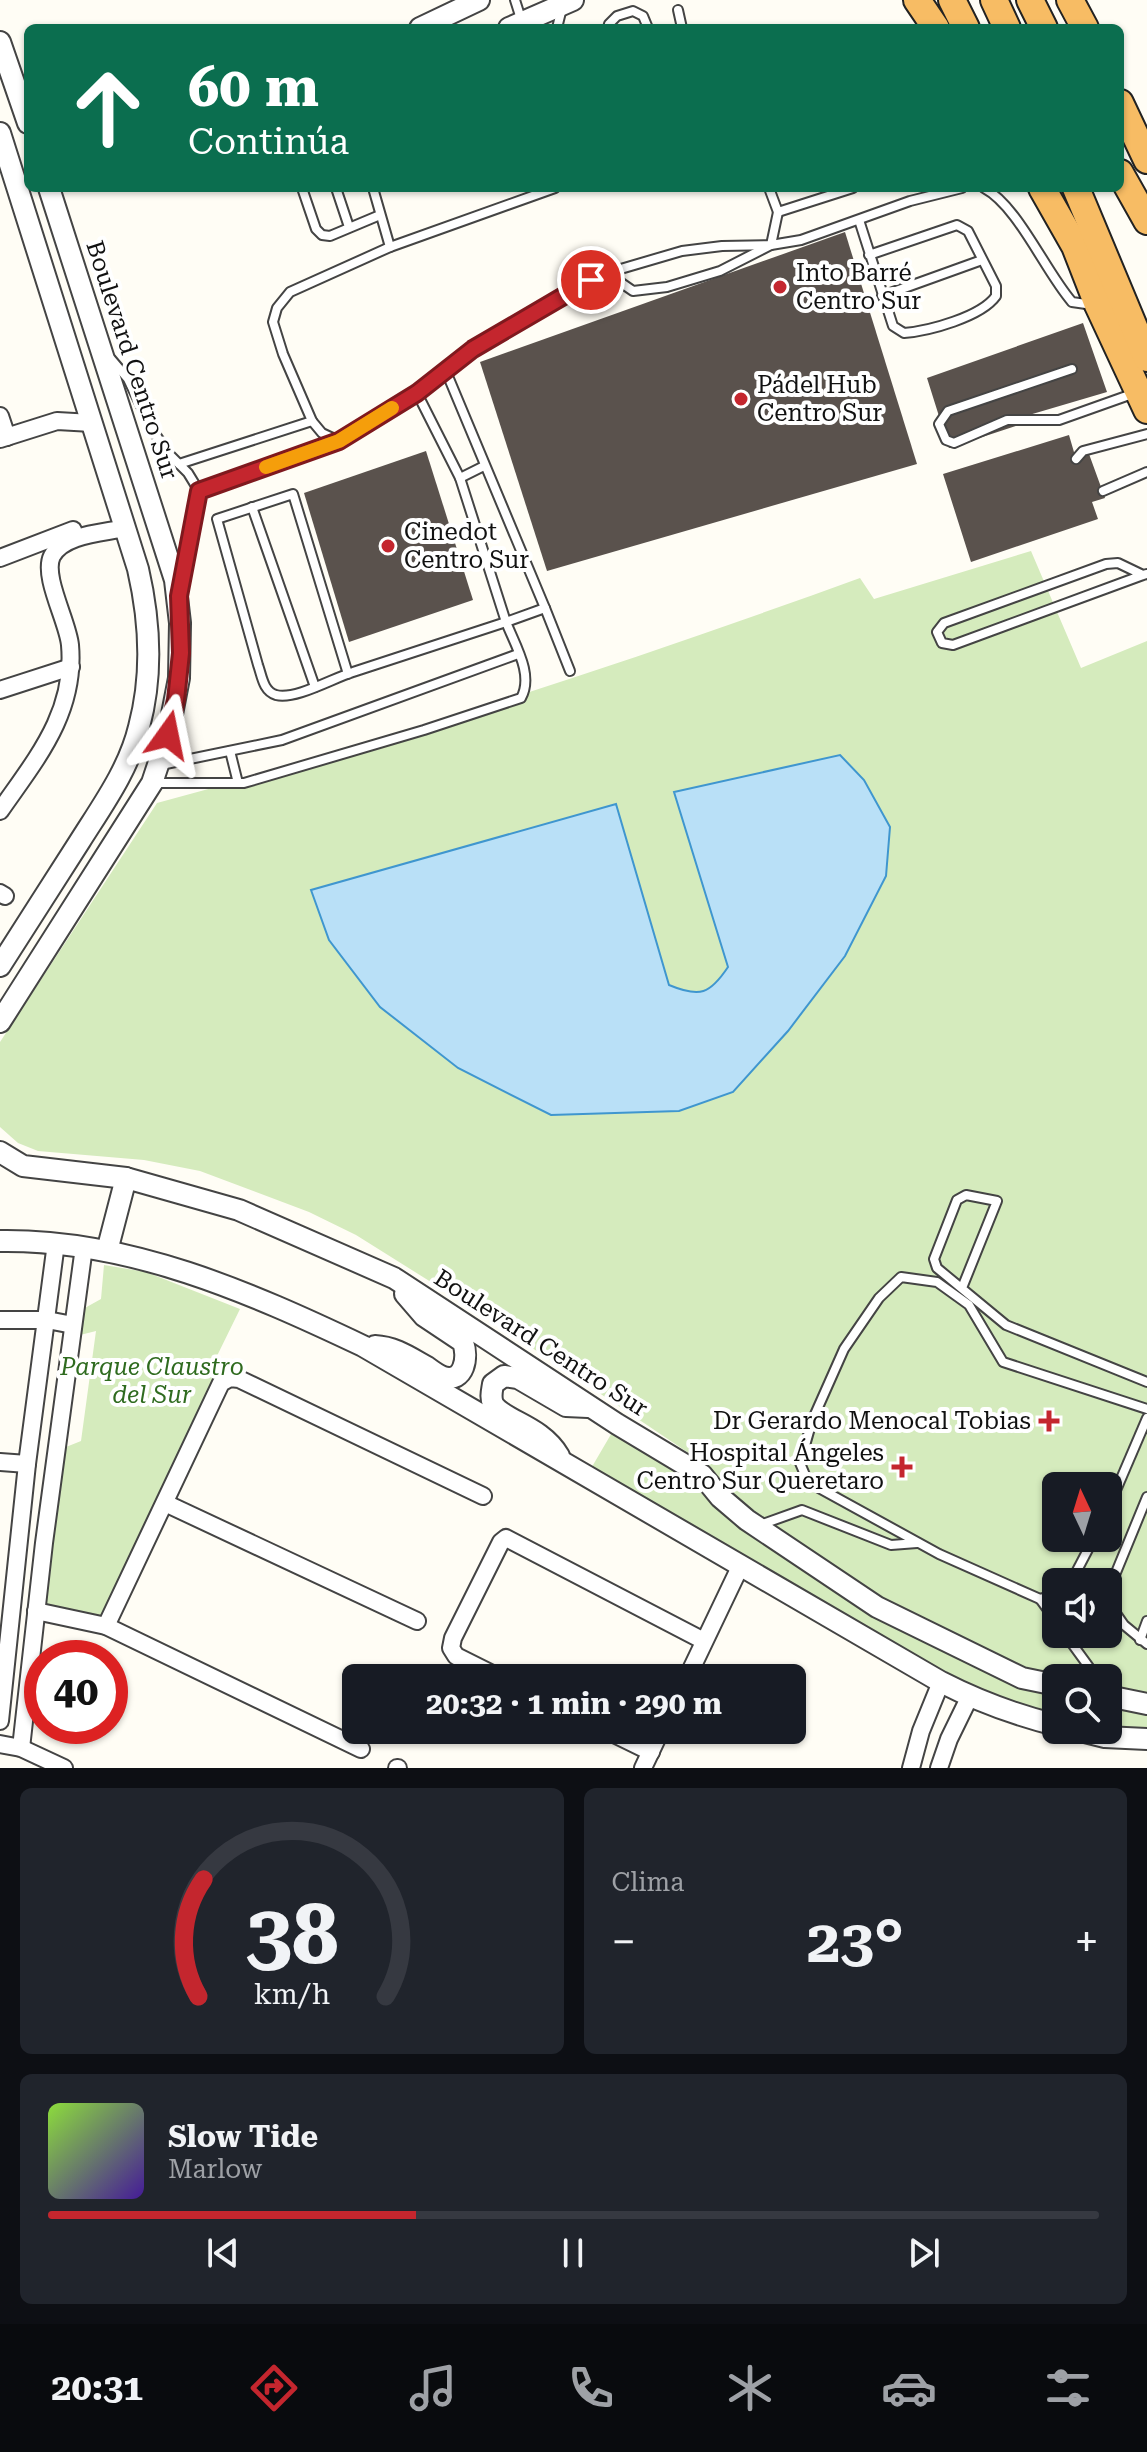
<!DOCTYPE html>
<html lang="es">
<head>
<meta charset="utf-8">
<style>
	:root { --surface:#171b24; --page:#20242c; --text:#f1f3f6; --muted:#9ea1a6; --line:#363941; --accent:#c4262e }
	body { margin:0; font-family:"Roboto Serif",serif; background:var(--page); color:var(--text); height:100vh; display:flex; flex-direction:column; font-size:30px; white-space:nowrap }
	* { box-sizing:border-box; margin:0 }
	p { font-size:26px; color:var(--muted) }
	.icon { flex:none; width:44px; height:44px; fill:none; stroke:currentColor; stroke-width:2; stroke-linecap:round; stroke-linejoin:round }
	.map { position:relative; height:1768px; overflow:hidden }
	.details { display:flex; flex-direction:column; gap:20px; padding:20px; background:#0d0f14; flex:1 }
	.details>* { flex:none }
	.banner { position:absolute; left:24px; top:24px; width:1100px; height:168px; border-radius:12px; box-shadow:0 2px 6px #0004; background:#0b6e4f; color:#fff; overflow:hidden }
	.needle { width:52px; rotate:356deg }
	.fabs { position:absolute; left:1042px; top:1472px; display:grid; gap:16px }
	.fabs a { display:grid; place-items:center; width:80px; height:80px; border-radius:12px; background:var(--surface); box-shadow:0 2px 6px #0004; font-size:40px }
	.speed { position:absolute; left:24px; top:1640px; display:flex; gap:16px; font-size:40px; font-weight:700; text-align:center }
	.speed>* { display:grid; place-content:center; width:104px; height:104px; border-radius:50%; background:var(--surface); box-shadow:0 2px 6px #0004; line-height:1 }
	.speed .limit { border:12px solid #d22; background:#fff; color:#111 }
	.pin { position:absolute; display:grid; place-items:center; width:68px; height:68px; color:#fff; margin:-34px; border:4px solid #fff; border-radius:50%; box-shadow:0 2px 8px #0007 }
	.me { position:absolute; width:88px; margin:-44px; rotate:12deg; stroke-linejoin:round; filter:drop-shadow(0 0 6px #0008) }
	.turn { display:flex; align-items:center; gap:28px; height:168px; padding:0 32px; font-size:36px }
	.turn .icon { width:104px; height:104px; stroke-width:2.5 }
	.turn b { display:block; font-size:56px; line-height:68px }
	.big { font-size:60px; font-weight:700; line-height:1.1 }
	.details .card { flex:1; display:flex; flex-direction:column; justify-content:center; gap:12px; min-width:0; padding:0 28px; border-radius:12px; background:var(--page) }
	.details .dial { align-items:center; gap:0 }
	.dial svg { height:208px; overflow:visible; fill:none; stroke:var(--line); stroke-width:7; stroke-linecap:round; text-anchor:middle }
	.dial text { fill:var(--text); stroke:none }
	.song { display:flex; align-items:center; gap:24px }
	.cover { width:96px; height:96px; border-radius:12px; background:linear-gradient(135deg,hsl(90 70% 55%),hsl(260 70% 35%)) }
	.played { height:8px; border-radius:4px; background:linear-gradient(90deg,var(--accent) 35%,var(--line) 35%) }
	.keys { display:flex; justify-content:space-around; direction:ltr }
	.heat { display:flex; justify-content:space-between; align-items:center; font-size:44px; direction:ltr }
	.details .tiles { flex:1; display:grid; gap:20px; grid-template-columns:1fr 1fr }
	.card:last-child { grid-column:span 2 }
	.trip { position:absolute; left:342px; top:1664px; width:464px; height:80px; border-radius:12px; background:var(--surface); box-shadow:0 2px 6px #0004; font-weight:700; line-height:80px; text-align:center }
	.tabs { display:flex; height:128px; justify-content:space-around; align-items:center; background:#090b0e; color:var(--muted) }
	.tabs .icon { width:56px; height:56px }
	.tabs .active { color:var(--accent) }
	.tabs b { font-size:36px; color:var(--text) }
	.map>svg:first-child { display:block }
	.green { fill:#d5ebbd; fill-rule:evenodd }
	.water { fill:#b9e0f7; stroke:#3f96cf; stroke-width:2 }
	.building { fill:#5a524d }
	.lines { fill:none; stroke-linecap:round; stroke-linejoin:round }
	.service-casing { stroke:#444; stroke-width:12 }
	.minor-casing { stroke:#444; stroke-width:20 }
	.tertiary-casing { stroke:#444; stroke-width:24 }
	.trunk-casing { stroke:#222; stroke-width:30 }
	.service { stroke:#fff; stroke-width:8 }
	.minor { stroke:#fff; stroke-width:16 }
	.tertiary { stroke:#fff; stroke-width:20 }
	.trunk { stroke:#f7bc64; stroke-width:26 }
	.route-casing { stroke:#7f191e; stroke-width:20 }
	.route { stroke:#c4262e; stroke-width:14 }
	.slow { stroke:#f59e0b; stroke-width:14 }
	.poi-dot { fill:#c4262e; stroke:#fff; stroke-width:3 }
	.labels { text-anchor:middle; stroke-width:8; stroke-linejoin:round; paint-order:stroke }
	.poi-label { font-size:24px; fill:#111; stroke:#fff; text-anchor:start }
	.street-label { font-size:24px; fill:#111; stroke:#fff }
	.park-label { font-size:24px; font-style:italic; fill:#2f6b1f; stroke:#fff }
</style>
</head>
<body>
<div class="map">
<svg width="1147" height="1768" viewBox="0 0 1147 1768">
	<rect width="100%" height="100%" fill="#fffdf5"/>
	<g class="green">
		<path d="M1031,551L1081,668L1147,641V1739L1108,1730V1678H1056V1725L1022,1716L586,1477L617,1424L701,1475L711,1468L474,1309L356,1235L309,1212L200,1171L144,1160L38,1151L18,1143L0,1127V1042L157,803C394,739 629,662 860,578L874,599ZM1056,1486H1108V1538H1056ZM1056,1582H1108V1634H1056Z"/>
		<polygon points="104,1265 146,1272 240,1309 214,1362 219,1383 106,1626 36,1611 56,1451 81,1441 96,1331 72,1337 74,1314 101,1299"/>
	</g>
	<path class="water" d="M840,755L864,780L890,827L886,876L845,956L788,1031L733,1092L679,1111L551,1115L458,1068L380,1007L329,940L311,890L616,804L669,985C700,998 710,994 728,967L674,792Z"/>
	<g class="building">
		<polygon points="845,232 917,464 547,571 480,362"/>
		<polygon points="1083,323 1107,392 1029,415 1031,421 949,448 927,378"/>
		<polygon points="1069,435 1076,459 1089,454 1105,498 1092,502 1098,519 971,562 943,474"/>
		<polygon points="426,451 473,600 349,642 304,493"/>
	</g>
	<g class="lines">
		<g class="service-casing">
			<g id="service">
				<polyline points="515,0 522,22"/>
				<polyline points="678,10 682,28"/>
				<polyline points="557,28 562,8"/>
				<polyline points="608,28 609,24 617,16 633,11 643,16 648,28"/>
				<polyline points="302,188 316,229 322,235 330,236 380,215"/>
				<polyline points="336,188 349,227"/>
				<polyline points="373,188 390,247"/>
				<polyline points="769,188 778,212 853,188"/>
				<path d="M984,188C1018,206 1045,271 1072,302L1093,305"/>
				<path d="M859,220L893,326L904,333C929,331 981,317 996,296V286L968,231L957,225L869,255"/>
				<polyline points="607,273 633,291 667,287 720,271 771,245 778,212"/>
				<polyline points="882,296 982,260"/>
				<polyline points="111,359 128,379 153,431 169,454 188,473 199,491 181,583"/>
				<polyline points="1072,369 948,411 939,424 946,440 954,443 1007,420 1059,420 1135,393"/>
				<polyline points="312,421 322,433 339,441"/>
				<polyline points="1076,459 1083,451 1147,434"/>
				<polyline points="179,464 312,421 283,354 273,322 277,308 290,292 390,247 555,188"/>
				<polyline points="460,478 484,466"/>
				<polyline points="199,491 339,441 417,393 473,349 576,288 607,273 682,251 722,246 771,245 801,240 910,201 962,188"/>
				<polyline points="1103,491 1147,472"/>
				<polyline points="252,507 315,687"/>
				<polyline points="1143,575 1118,563 1106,564 944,623 937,632 942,643 953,645 1143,575 1147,574"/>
				<polyline points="545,608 570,671"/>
				<path d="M348,674L293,494L217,519L258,665C262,676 263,691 276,695C296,700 333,678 353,672C404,655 455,639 506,622L460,478L417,393"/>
				<polyline points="230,751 238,783"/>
				<polyline points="161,765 282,740 518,654"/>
				<path d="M152,783H244L424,730L521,698C534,675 515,645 506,622L545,608L445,369"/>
				<polyline points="962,1288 997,1201 966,1195 957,1200 934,1259 937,1268 1006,1325 1147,1382"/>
				<polyline points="1108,1509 1147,1418"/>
				<polyline points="760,1525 802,1510 891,1545 917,1543"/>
				<polyline points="1071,1582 1094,1538"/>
				<polyline points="1108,1592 1147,1497"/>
				<polyline points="1056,1594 1040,1599 939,1554 808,1482 800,1463 812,1421 844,1349 879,1298 901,1277 937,1282 969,1305 1003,1362 1147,1409"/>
				<polyline points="1040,1599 1056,1621"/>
				<polyline points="1108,1602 1124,1625 1147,1644"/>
				<polyline points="1065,1634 1097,1678"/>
				<polyline points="1140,1640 1147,1621"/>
			</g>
		</g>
		<g class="minor-casing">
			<g id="minor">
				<polyline points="0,416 7,437"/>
				<polyline points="0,439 57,421 92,423"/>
				<polyline points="0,558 73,530"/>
				<polyline points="0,690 71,667"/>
				<path d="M0,811C36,759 76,713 70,645C68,622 42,576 52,556C64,534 103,533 125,528"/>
				<polyline points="0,893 5,896"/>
				<polyline points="0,1320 47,1320 73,1325"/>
				<polyline points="0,1462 27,1464"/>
				<polyline points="165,1503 417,1621"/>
				<polyline points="36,1611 106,1626 361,1749"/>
				<polyline points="106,1626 221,1383 230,1378 239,1379 483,1496"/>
				<polyline points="500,1678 456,1656 451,1648 453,1638 501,1542 506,1538 704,1641"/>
				<polyline points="687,1678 740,1567"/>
				<polyline points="0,1721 27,1464 56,1243"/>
				<polyline points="606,1730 651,1752"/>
				<polyline points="0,1744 21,1748 64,1768"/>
				<polyline points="21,1748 44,1543 84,1247"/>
				<polyline points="397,1768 398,1768"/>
				<polyline points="643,1768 661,1730"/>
				<polyline points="911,1768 921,1731 941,1682"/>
				<polyline points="939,1768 949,1739 970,1696"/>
			</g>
		</g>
		<g class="tertiary-casing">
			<g id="tertiary">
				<polyline points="420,28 479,0"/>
				<polyline points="509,28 573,0"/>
				<polyline points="0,42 28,123"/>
				<path d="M0,133L138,569C150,621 153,675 139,727C129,769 102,806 80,841C53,883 27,924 0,966"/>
				<polyline points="0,1022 152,783 168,735 179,678 180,623 175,580 49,188"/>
				<polyline points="0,1152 23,1166 126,1178 239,1210 394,1278 617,1424 702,1475 720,1497 747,1520 877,1607 1022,1678 1056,1685"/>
				<path d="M0,1241C129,1239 249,1292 363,1346L941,1682C978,1701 1016,1715 1056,1725"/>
				<polyline points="107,1251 126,1178"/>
				<path d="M375,1346C395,1347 409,1357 427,1367C431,1370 438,1375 443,1377C465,1383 468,1357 463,1342L424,1316L405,1294"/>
				<path d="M559,1456C541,1425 503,1421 493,1404C490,1397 492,1391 493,1384L504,1376L518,1378L566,1406L588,1407"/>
				<polyline points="1108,1696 1147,1704"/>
				<polyline points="1077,1730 1105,1737 1147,1739"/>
			</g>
		</g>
		<g class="trunk-casing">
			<g id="trunk">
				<polyline points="917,0 936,28"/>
				<polyline points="952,0 966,28"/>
				<polyline points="994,0 1007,28"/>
				<polyline points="1030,0 1044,28"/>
				<polyline points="1070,0 1085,28"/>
				<polyline points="1120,103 1147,160"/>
				<polyline points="1120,173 1147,221"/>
				<polyline points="1042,188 1075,246 1098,305 1147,410"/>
				<polyline points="1076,188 1147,358"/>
			</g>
		</g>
		<use href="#service" class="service"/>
		<use href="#minor" class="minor"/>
		<use href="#tertiary" class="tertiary"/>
		<use href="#trunk" class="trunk"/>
	</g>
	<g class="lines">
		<g class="route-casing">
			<polyline id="route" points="168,735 176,700 181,653 179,596 199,491 339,441 417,393 473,349 591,280"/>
		</g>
		<use href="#route" class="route"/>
		<polyline class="slow" points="266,467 339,441 392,408"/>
	</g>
	<g class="poi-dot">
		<circle cx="780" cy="287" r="8"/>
		<circle cx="741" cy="399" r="8"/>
		<circle cx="388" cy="546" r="8"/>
		<path d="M1045 1409h8v8h8v8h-8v8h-8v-8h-8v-8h8z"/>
		<path d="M898 1455h8v8h8v8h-8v8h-8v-8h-8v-8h8z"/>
	</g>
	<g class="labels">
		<g class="poi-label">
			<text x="796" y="281">Into Barré<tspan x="796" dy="28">Centro Sur</tspan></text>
			<text x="757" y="393">Pádel Hub<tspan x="757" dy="28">Centro Sur</tspan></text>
			<text x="404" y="540">Cinedot<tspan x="404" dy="28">Centro Sur</tspan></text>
			<text x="1031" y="1429" text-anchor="end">Dr Gerardo Menocal Tobias</text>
			<text x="884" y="1461" text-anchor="end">Hospital Ángeles<tspan x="884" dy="28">Centro Sur Queretaro</tspan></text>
		</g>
		<g class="street-label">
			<text transform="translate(132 360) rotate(72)" y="8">Boulevard Centro Sur</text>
			<text transform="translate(541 1343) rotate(33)" y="8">Boulevard Centro Sur</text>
		</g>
		<g class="park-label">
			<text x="152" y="1375">Parque Claustro<tspan x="152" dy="28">del Sur</tspan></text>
		</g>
	</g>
</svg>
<div class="fabs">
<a><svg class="needle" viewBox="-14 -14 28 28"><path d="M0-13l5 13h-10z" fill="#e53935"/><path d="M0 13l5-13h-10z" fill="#9ea1a6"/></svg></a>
<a><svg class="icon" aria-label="sound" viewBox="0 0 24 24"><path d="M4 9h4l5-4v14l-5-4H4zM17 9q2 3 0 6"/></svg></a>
<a><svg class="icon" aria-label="search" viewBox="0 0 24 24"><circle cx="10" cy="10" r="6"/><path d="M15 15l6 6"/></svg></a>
</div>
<div class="speed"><div class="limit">40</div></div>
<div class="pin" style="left:591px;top:280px;background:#d93025"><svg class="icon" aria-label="arrive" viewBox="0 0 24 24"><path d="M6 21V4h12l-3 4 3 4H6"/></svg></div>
<svg class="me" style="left:168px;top:735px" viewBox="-20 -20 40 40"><path d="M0-17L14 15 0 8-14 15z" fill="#c4262e" stroke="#fff" stroke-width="4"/></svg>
<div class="trip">20:32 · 1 min · 290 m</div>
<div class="banner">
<div class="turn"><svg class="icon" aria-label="ahead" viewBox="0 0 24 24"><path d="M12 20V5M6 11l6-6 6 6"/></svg><div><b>60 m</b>Continúa</div></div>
</div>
</div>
<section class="details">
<div class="tiles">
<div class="card dial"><svg viewBox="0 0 100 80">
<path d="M14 69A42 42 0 1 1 86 69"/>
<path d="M14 69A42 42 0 0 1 16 24" stroke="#c4262e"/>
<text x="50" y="56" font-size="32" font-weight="700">38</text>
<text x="50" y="72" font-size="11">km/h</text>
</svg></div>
<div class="card"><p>Clima</p>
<div class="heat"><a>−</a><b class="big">23°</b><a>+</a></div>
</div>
<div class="card">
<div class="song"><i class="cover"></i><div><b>Slow Tide</b><p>Marlow</p></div></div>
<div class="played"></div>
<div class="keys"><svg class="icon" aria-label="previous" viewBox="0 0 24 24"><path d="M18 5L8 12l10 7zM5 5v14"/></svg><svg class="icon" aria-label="pause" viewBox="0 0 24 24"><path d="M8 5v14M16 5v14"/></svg><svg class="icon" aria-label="next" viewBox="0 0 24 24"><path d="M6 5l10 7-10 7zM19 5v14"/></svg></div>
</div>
</div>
</section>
<nav class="tabs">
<b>20:31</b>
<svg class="icon active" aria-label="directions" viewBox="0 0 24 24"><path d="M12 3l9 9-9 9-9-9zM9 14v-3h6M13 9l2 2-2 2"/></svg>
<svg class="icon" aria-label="music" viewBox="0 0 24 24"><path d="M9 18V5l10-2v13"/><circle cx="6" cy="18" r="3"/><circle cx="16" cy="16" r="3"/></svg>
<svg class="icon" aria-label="phone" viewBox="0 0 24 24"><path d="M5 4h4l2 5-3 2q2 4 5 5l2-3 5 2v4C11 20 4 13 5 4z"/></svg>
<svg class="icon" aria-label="climate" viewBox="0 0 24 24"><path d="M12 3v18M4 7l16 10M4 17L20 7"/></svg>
<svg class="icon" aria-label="car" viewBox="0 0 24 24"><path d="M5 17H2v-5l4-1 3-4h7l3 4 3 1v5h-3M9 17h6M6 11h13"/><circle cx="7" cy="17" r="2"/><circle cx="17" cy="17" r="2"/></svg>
<svg class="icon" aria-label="filters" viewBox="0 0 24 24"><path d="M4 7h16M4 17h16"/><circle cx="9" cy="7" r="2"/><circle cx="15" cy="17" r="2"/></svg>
</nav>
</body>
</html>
